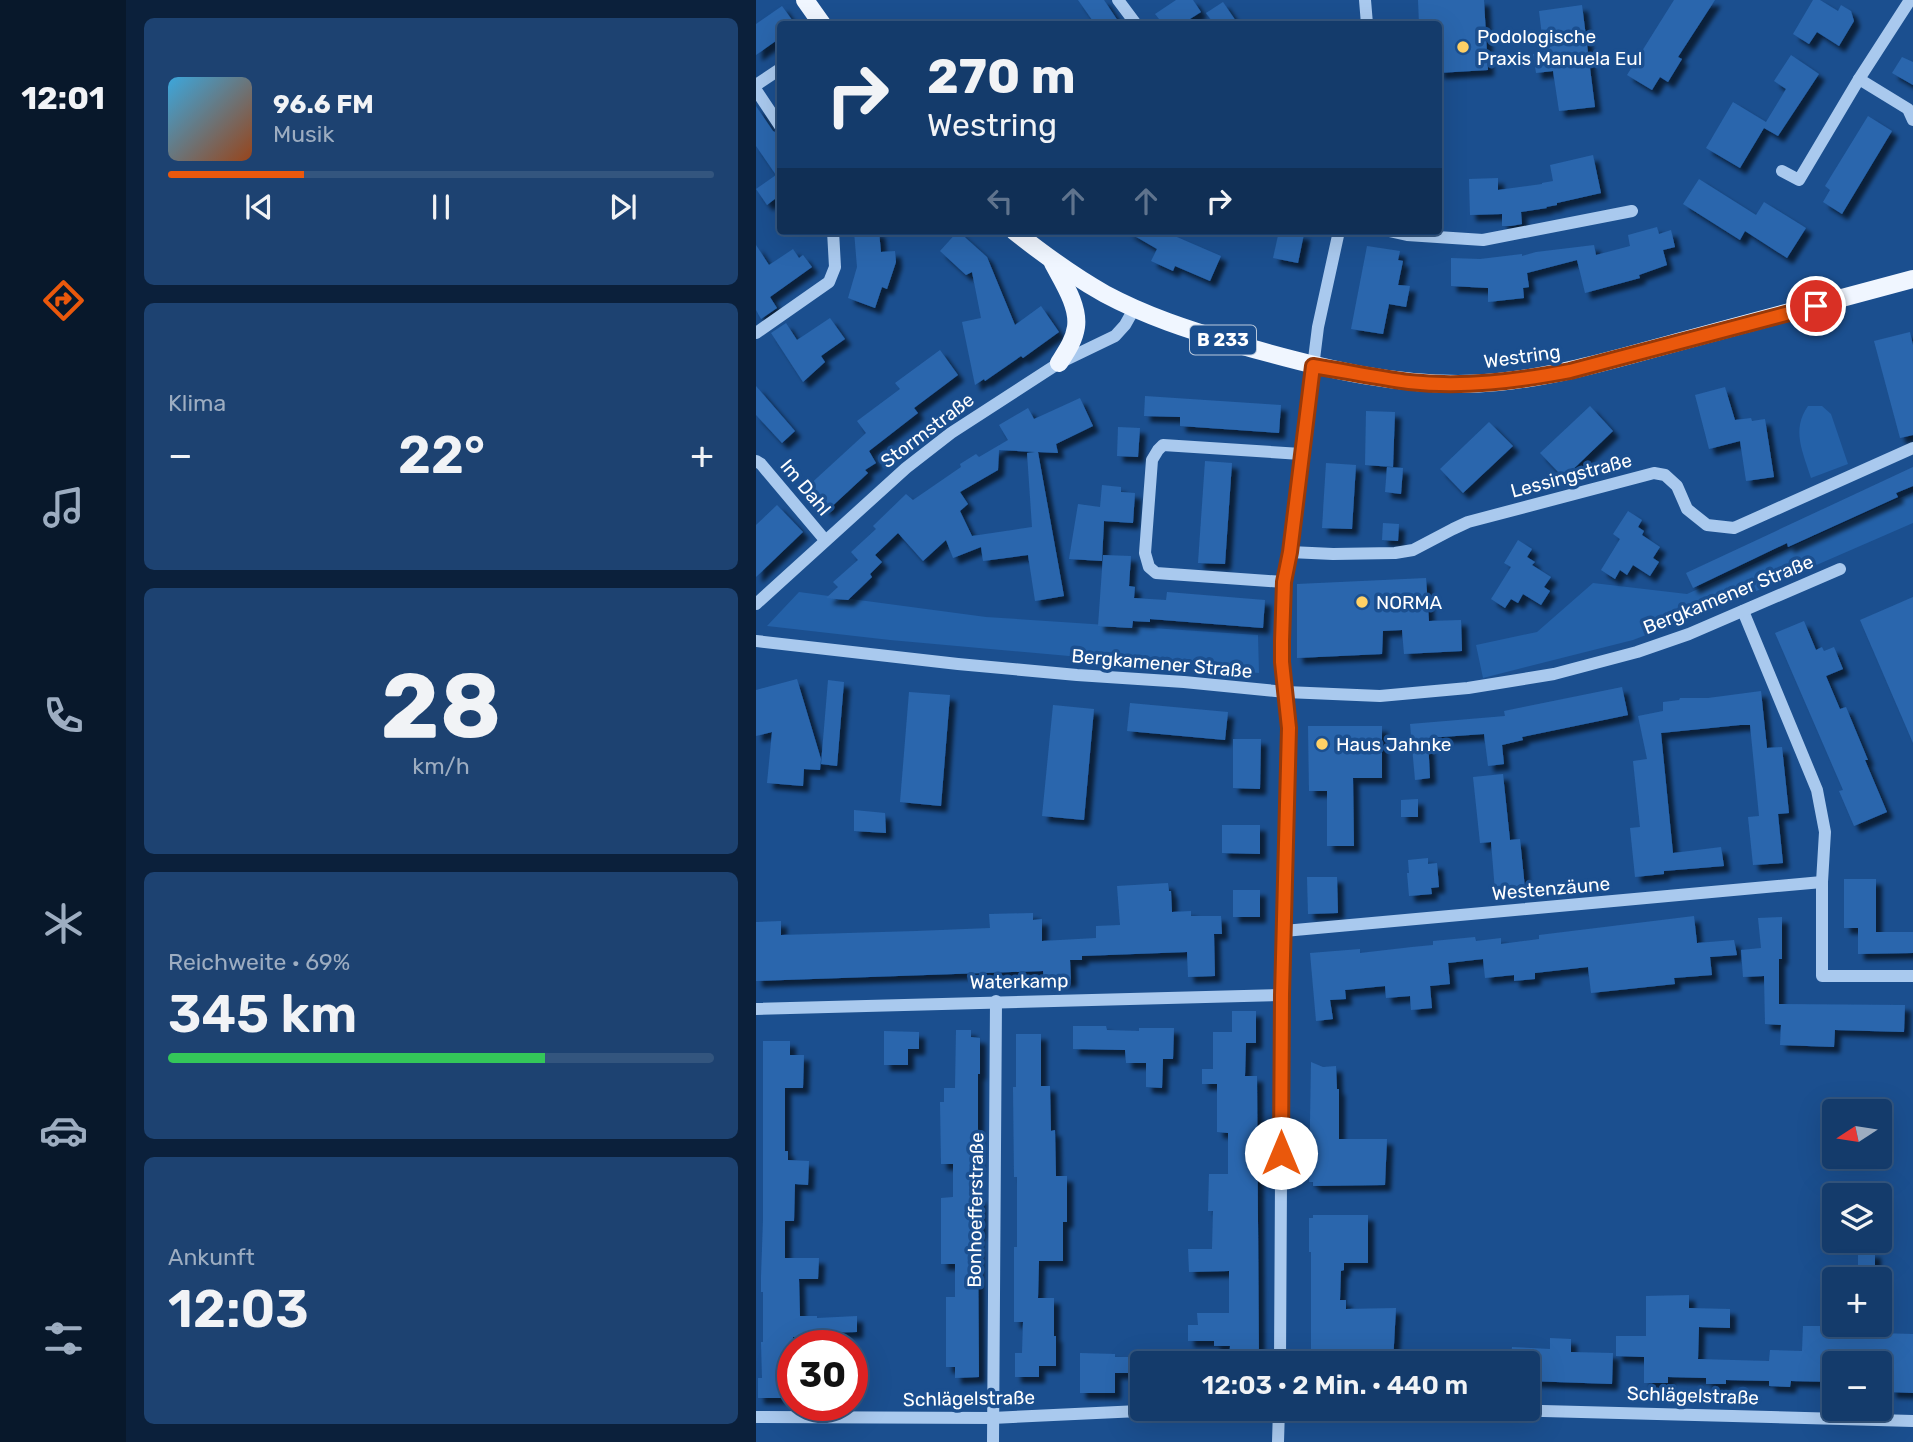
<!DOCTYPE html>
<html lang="de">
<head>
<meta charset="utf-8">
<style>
	:root { --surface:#143b6b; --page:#1d4271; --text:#f1f3f6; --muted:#9dadc1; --line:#33557e; --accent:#ea580c }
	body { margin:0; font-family:Rubik,sans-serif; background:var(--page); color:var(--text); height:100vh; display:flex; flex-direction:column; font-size:26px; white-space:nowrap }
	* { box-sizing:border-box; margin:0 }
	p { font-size:23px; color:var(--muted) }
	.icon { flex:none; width:38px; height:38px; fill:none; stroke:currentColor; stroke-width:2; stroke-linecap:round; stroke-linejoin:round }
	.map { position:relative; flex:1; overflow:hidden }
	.details { display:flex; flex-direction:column; gap:18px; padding:18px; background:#0b203b; width:630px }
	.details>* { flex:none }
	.banner { position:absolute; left:21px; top:21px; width:665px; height:214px; border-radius:7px; box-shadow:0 7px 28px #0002,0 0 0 2px var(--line); background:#143b6b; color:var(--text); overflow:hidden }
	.needle { width:46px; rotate:258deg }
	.fabs { position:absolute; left:1066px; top:1099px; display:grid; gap:14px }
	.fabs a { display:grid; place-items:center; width:70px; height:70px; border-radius:7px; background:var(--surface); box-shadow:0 7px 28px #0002,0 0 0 2px var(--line); font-size:35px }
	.speed { position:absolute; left:21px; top:1330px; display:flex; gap:14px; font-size:35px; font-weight:700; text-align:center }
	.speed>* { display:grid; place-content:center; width:91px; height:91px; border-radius:50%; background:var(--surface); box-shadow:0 7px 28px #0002,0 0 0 2px var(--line); line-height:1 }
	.speed .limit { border:10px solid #d22; background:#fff; color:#111 }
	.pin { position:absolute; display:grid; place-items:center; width:60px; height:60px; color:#fff; margin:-30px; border:4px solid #fff; border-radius:50%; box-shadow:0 2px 7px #0007 }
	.me { position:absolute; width:77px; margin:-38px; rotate:0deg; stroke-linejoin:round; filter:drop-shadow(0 0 5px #0008) }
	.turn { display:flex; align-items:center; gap:24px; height:147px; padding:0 35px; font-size:32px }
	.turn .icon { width:91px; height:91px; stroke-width:2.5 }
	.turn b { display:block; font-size:49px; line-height:60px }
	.lanes { display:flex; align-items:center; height:66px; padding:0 35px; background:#0003; justify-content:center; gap:35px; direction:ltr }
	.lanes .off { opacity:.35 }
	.big { font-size:52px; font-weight:600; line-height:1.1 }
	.details .widget { flex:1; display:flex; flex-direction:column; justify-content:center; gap:10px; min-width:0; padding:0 24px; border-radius:10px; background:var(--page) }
	.details .dial { align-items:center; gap:0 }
	.dial b { font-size:91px; line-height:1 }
	.song { display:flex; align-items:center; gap:21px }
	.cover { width:84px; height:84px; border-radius:10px; background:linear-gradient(135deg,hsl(200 70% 55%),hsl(20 70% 35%)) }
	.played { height:7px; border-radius:4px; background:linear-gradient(90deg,var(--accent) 25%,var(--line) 25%) }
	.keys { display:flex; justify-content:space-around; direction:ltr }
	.heat { display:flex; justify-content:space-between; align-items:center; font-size:38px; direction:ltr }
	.charge { height:10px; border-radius:5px; background:linear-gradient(90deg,#34c759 69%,var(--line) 0) }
	.trip { position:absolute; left:374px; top:1351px; width:410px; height:70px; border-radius:7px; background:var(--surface); box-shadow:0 7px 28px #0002,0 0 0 2px var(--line); font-weight:600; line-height:70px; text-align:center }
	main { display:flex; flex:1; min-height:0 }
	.tabs { display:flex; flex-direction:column; width:126px; justify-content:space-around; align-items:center; background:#08182b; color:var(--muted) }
	.tabs .icon { width:49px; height:49px }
	.tabs .selected { color:var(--accent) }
	.tabs b { font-size:32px; color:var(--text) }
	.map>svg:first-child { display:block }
	.green { fill:#2461a8 }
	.building { fill:#2a66ad; fill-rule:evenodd; filter:url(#shadow) }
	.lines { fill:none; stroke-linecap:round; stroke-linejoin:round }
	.minor { stroke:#a9c9ee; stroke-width:12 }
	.major { stroke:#f0f6ff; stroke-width:18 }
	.route-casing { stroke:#983908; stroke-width:18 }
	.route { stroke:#ea580c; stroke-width:12 }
	.poi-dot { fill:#ffd166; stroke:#1b4f8f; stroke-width:2.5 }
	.labels { text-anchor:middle; stroke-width:7; stroke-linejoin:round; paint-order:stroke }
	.shield { fill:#1b4f8f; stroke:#bbcadd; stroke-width:2 }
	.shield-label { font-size:18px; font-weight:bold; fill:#fff }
	.poi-label { font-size:19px; fill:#fff; stroke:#1b4f8f; text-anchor:start }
	.street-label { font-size:19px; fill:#fff; stroke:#1b4f8f }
</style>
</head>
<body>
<main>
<nav class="tabs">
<b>12:01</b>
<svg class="icon selected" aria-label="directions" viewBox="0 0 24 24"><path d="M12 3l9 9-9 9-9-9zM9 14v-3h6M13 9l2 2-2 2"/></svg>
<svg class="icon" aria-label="music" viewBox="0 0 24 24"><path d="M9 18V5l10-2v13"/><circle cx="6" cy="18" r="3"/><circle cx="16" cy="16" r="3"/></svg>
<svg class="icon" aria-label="phone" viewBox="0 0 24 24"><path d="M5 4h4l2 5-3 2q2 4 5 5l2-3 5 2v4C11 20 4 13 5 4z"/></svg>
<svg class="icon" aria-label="climate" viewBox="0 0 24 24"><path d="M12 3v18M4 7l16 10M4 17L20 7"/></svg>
<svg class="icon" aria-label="car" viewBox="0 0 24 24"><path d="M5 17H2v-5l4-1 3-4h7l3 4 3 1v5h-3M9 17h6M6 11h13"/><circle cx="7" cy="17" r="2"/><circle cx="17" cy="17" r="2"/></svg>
<svg class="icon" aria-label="filters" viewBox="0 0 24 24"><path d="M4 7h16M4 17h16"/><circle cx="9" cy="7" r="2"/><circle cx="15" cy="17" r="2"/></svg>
</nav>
<section class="details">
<div class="widget">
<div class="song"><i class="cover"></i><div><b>96.6 FM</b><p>Musik</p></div></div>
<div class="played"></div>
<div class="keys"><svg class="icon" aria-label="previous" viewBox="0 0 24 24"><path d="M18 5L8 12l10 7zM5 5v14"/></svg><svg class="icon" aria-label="pause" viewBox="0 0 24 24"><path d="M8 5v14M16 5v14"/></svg><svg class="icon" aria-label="next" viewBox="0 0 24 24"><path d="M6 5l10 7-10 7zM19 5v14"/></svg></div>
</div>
<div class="widget"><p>Klima</p>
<div class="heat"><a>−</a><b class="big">22°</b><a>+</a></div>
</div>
<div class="widget dial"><b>28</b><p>km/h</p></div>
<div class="widget"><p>Reichweite · 69%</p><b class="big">345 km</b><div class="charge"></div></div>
<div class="widget"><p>Ankunft</p><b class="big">12:03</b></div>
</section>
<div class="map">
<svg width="1157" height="1442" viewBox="0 0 1157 1442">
	<defs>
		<filter id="shadow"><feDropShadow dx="6" dy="6" stdDeviation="2" flood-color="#0009"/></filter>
	</defs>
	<rect width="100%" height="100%" fill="#1b4f8f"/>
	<g class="green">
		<path d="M1052,406H1066L1075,414L1092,464L1055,478C1047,452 1035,430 1052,406Z"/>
		<polygon points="1157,492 1157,523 973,603 877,640 727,678 720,645 781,632 837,583 931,594"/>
		<polygon points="43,592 230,617 502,635 503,673 134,640 11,626"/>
	</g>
	<g class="building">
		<polygon points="322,0 348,0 364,24 339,24"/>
		<polygon points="420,0 437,0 445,12 426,24 407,24 399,14"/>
		<polygon points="662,0 728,0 732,70 682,73 682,24 663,24"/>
		<polygon points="918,0 959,0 922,57 926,59 912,82 904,77 896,90 871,75"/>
		<polygon points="1057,0 1064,0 1082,11 1085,5 1095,11 1098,21 1083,46 1061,32 1053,44 1037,34"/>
		<polygon points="467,2 482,24 458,24 450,13"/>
		<polygon points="826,5 839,107 803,111 797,71 780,73 777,54 788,52 783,11"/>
		<polygon points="26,6 39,24 24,24 24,38 0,55 0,24"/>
		<polygon points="1035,55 1063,74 1022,136 1008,128 984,168 950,148 977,102 1010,122 1030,89 1018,81"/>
		<polygon points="1146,57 1157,62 1157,85 1136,73"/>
		<polygon points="0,106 17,131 24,135 24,195 11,205 0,189 20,175 0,146"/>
		<polygon points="1112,116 1136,131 1086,214 1067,202 1074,190 1069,186"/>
		<polygon points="837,155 845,193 801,203 801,205 790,207 791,208 765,212 766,224 755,226 746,226 746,214 714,215 713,179 742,178 742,190 786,184 786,183 797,181 794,165"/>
		<polygon points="943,179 1000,215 1008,202 1050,228 1031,258 989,231 984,240 927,204"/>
		<polygon points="901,227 903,234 915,230 919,247 907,250 911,265 883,275 884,278 829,293 821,260 771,273 773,287 767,288 768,298 732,302 732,288 695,286 695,258 724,259 766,254 766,256 780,252 838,245 840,255 874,246 872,235"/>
		<polygon points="98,231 123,231 125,252 139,251 140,262 131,289 126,287 119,308 92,298 101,267"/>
		<polygon points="202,231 231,257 259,325 285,306 303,332 267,358 265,356 229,381 228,379 219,385 206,322 225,318 216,272 210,275 184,251"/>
		<polygon points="370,231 407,231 465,256 454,281 419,266 417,271 395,261 401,249"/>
		<polygon points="523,231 548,234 542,263 517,258"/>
		<polygon points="0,245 13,265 37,249 43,258 47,255 56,267 14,297 21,308 5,319 0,310"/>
		<polygon points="611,246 644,251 642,260 647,261 642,285 654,286 650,307 633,304 627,334 595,329"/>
		<polygon points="74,318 89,339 65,356 69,362 47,382 15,333 30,323 41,340"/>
		<polygon points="1154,332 1157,345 1157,435 1144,438 1118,341"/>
		<polygon points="184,350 202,375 158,408 162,413 113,451 120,463 109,470 112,473 71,511 50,488 110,433 101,421 144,389 139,383"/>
		<polygon points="0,386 39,431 26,443 0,415"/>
		<polygon points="969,387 979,420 995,418 996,421 1009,419 1018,477 990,481 984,441 953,449 939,395"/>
		<polygon points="389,396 525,405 523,433 424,426 424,417 388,416"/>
		<path d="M324,398L337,426L300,444L302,453L282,452L308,596L279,601L272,555L227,561L225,547L197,558L190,540L167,561L142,533L119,555L126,562L114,574L116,577L92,600L70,598L82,587L77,582L102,560L95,552L120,529L117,526L150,494L157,500L205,467L204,464L220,454L223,457L252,440L243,425L272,408L278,419ZM243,450L279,452L271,453L276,527L216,536L204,511L212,504L204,492L242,470Z"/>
		<polygon points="834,406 857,431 808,478 784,453"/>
		<polygon points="610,411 639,412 637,467 609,465"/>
		<polygon points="733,422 757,446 707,493 684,469"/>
		<polygon points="362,427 384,428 382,457 361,456"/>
		<polygon points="449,461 476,463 469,564 442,563"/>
		<polygon points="570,463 600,465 596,529 566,528"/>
		<polygon points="631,467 647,468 645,494 629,492"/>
		<polygon points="1157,467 1157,486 1140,493 1142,497 1032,547 1031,543 937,588 930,573"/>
		<polygon points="346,485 365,487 365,492 379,493 377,523 348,521 346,561 313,559 322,504 344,507"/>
		<polygon points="21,505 47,532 0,577 0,525"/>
		<polygon points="872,511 886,520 882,527 888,531 886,535 904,547 897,558 903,562 894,576 877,565 871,575 864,570 859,579 845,570 864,539 857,534"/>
		<polygon points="627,523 643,524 642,541 626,540"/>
		<polygon points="762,540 776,549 771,557 779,562 776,565 795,577 788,587 794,591 785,605 767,594 762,603 755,599 749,608 735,599 755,567 748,563"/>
		<polygon points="347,555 375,556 373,586 379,587 378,598 410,600 411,592 509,600 507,628 394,619 394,622 377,621 376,628 342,626"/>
		<polygon points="670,578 673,621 705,620 706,651 648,654 646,630 627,631 626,654 541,658 541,584"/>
		<polygon points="1157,597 1157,743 1104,620"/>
		<polygon points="1048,621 1060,650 1066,647 1068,651 1078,647 1087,669 1070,676 1084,709 1090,707 1112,760 1109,760 1131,812 1098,826 1083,791 1087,790 1019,633"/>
		<polygon points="41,679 65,759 64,770 48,769 47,786 11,783 16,732 0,736 0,690"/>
		<polygon points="72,680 88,682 81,766 65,764"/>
		<polygon points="866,687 872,715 766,737 767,740 746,745 748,764 732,766 728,734 672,738 674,778 659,780 654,724 749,716 748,711"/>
		<polygon points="1005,691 1011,748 1026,747 1033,813 1022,814 1027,863 997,865 992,817 1003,816 994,725 984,725 905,733 917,853 965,847 968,866 908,871 908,874 879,877 874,828 884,827 877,761 891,759 882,716 907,711 907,702 923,700 924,698 952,698"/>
		<polygon points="153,692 194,695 185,806 144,802"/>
		<polygon points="374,703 472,712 469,740 371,731"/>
		<polygon points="297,705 338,709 328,820 286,816"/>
		<polygon points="552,726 626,726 626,778 597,778 598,846 571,846 571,791 553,791"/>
		<polygon points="477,739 505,739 504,789 477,788"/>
		<polygon points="747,774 754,840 764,839 769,888 739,891 735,842 724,843 717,777"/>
		<polygon points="662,799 662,817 645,817 645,800"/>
		<polygon points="98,810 129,813 130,833 98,831"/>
		<polygon points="466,825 504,825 504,854 466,853"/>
		<polygon points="672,858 672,864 681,863 683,887 675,888 676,894 653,896 651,873 653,873 652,860"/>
		<polygon points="551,877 581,877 582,913 552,914"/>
		<polygon points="1088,879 1120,879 1120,932 1157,932 1157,953 1102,954 1102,928 1088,928"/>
		<polygon points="412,883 413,891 415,891 416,912 435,911 435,916 465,916 466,934 458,934 459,976 432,977 431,952 326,956 326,960 314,960 315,981 288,982 287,971 0,981 0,922 25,921 25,935 160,931 234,928 233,914 277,913 277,920 286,919 286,941 340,938 340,926 364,925 361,886"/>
		<rect x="477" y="890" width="27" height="27"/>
		<polygon points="938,916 941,943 978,940 981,955 954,957 956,975 918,978 919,984 835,993 832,967 779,973 779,979 758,981 758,975 729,978 727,959 692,963 694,984 674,986 676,1008 655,1010 654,996 630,998 629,986 589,990 590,999 574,1000 577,1019 560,1021 554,953 604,949 604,953 656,947 677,945 677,941 719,937 720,941 745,938 745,944 783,939 783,935"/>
		<polygon points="1026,917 1026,959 1023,959 1023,1004 1149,1005 1148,1032 1079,1030 1078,1047 1024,1045 1025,1025 1009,1024 1008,976 987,977 985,950 1005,948 1002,918"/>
		<polygon points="476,1011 500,1011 500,1043 490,1043 489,1076 501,1076 503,1363 473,1363 474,1346 458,1346 458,1341 432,1341 432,1325 442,1325 441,1313 473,1313 473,1271 433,1272 432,1249 456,1249 457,1211 452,1211 453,1174 472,1174 472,1133 461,1132 461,1084 446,1084 446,1069 457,1069 457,1032 476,1032"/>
		<polygon points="317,1026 350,1026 351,1030 383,1031 383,1028 418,1028 417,1059 407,1059 406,1088 390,1087 390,1063 370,1063 369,1050 317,1049"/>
		<polygon points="200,1030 215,1030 215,1037 224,1038 224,1074 222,1074 222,1164 219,1164 219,1197 224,1197 224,1233 222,1233 223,1377 199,1378 199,1367 190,1367 190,1297 199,1297 199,1264 185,1264 185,1198 197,1197 197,1164 185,1164 184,1102 188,1102 188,1088 199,1088"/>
		<polygon points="128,1031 163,1032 163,1049 152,1049 152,1065 128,1065"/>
		<polygon points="260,1034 285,1034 285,1086 294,1086 295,1131 299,1130 300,1176 311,1176 311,1222 307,1222 307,1261 283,1261 282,1298 298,1298 298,1336 300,1336 300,1366 283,1366 283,1377 259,1377 259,1353 266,1353 267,1322 258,1322 258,1247 261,1247 261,1177 258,1177 257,1087 260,1087"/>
		<polygon points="7,1041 34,1041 34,1055 48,1055 47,1088 29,1088 29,1151 32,1151 32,1160 53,1161 52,1185 39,1184 38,1221 29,1221 29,1258 63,1258 62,1279 43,1279 44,1316 61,1316 61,1318 101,1316 101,1332 61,1333 61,1337 37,1337 37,1398 2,1398 2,1378 6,1378 5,1342 7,1342 7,1292 5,1292 5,1277 7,1220"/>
		<polygon points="555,1062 567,1067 580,1066 581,1089 583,1089 583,1139 631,1139 629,1185 557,1186 557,1182 553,1182"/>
		<polygon points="557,1215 612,1215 612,1263 588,1263 588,1270 585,1271 584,1300 590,1300 590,1309 640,1308 637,1363 555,1363 555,1252 553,1252 553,1218 557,1218"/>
		<rect x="1102" y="1252" width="17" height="16"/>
		<polygon points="933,1295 933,1308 974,1309 974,1328 943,1327 942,1359 1013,1361 1014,1350 1046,1351 1047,1326 1099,1326 1099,1328 1123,1329 1122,1333 1157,1334 1157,1393 1134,1392 1134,1352 1096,1351 1096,1363 1078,1363 1078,1382 1035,1381 1034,1387 1013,1386 1013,1381 970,1380 970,1384 950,1384 950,1378 912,1377 912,1383 888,1383 888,1357 860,1356 860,1336 890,1336 890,1296"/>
		<polygon points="794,1338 815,1339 815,1352 857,1353 856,1384 772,1381 772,1363 755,1363 756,1347 794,1349"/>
		<polygon points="324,1353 359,1354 359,1357 387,1357 387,1373 359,1373 359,1393 324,1393"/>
	</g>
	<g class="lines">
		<g class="minor">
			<polyline points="362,0 380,24"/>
			<polyline points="609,0 611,24"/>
			<polyline points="1103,79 1152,109 1157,120"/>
			<polyline points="0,85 24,69"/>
			<polyline points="0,90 24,126"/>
			<polyline points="1026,171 1043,180 1103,79 1154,0"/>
			<polyline points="633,231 651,235 727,240 876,211"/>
			<polyline points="0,333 73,282 79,267 77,231"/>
			<polyline points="0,461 5,464 69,540"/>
			<polyline points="534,552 577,554 639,553 657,550 697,529 712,522 898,473 909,475 921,486 931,509 951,525 978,528 1157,448"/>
			<polyline points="528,582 400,573 393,567 389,553 396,460 402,450 407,445 545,454"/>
			<polyline points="0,604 150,468 195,433 303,363 359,336 369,325 378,309"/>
			<polyline points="987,611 1061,790 1069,832 1066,882 1066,976 1157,976"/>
			<polyline points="0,641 202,664 321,675 428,682 530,692 624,696 712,688 798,674 881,652 933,634 1084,569"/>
			<polyline points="528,931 1066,882"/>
			<polyline points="0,1009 526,995"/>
			<polyline points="524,1363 526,995 533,728 526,662 526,641 528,582 534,552 562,327 583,231"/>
			<polyline points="717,1409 1157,1421"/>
			<polyline points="0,1417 236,1418 426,1409"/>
			<polyline points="237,1442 240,1001"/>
			<polyline points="522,1442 523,1409"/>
		</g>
		<g class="major">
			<polyline points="49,0 66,24"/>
			<path d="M258,231C287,254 317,276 349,294C390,316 433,330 477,343C562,368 653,391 742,382C804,376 863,358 922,342C1001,321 1079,300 1157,279"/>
			<path d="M297,263C307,282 323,306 320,327C318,341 310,352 303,363"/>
		</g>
	</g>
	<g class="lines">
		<g class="route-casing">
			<path id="route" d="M525,1153L526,995L533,728L526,662V641L528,582L534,552L557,366C589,371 621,378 653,382C707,388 761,381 814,371L1060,306"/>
		</g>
		<use href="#route" class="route"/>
	</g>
	<g class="poi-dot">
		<circle cx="707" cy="47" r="7"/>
		<circle cx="606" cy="602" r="7"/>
		<circle cx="566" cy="744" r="7"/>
	</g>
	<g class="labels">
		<rect class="shield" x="434" y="325.5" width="66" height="29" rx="5"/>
		<g class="shield-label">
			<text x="467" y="346">B 233</text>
		</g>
		<g class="poi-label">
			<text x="721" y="43">Podologische<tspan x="721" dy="22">Praxis Manuela Eul</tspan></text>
			<text x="620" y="609">NORMA</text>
			<text x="580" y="751">Haus Jahnke</text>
		</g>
		<g class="street-label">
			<text transform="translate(766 356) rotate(-8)" y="7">Westring</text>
			<text transform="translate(171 430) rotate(-37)" y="7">Stormstraße</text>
			<text transform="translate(815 475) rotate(-15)" y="7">Lessingstraße</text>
			<text transform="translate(50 487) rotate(50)" y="7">Im Dahl</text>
			<text transform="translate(972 594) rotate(-22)" y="7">Bergkamener Straße</text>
			<text transform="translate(406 663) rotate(5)" y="7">Bergkamener Straße</text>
			<text transform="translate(795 888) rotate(-5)" y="7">Westenzäune</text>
			<text transform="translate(263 981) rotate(-1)" y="7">Waterkamp</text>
			<text transform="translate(219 1210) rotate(-89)" y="7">Bonhoefferstraße</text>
			<text transform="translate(937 1395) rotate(2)" y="7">Schlägelstraße</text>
			<text transform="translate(213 1398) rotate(-1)" y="7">Schlägelstraße</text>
		</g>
	</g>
</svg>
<div class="fabs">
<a><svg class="needle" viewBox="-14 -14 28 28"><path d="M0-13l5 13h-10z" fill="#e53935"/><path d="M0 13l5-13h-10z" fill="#9dadc1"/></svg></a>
<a><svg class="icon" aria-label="layers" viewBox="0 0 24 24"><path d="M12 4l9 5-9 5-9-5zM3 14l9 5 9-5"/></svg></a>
<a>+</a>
<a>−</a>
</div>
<div class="speed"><div class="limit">30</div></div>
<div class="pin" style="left:1060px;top:306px;background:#d93025"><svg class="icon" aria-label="arrive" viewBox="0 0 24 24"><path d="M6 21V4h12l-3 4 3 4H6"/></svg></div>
<svg class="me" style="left:525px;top:1153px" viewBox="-20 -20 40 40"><circle r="19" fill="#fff"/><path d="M0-13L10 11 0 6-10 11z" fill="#ea580c"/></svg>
<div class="trip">12:03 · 2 Min. · 440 m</div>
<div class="banner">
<div class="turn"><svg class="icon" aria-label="right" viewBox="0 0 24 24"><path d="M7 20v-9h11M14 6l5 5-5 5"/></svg><div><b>270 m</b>Westring</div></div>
<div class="lanes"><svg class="icon off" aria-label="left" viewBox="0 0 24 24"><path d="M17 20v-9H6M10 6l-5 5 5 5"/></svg><svg class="icon off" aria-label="ahead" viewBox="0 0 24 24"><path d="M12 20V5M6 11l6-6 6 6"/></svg><svg class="icon off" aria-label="ahead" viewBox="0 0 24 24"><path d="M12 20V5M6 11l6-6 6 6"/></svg><svg class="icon" aria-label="right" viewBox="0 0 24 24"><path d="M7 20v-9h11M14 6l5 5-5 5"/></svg></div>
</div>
</div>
</main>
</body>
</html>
